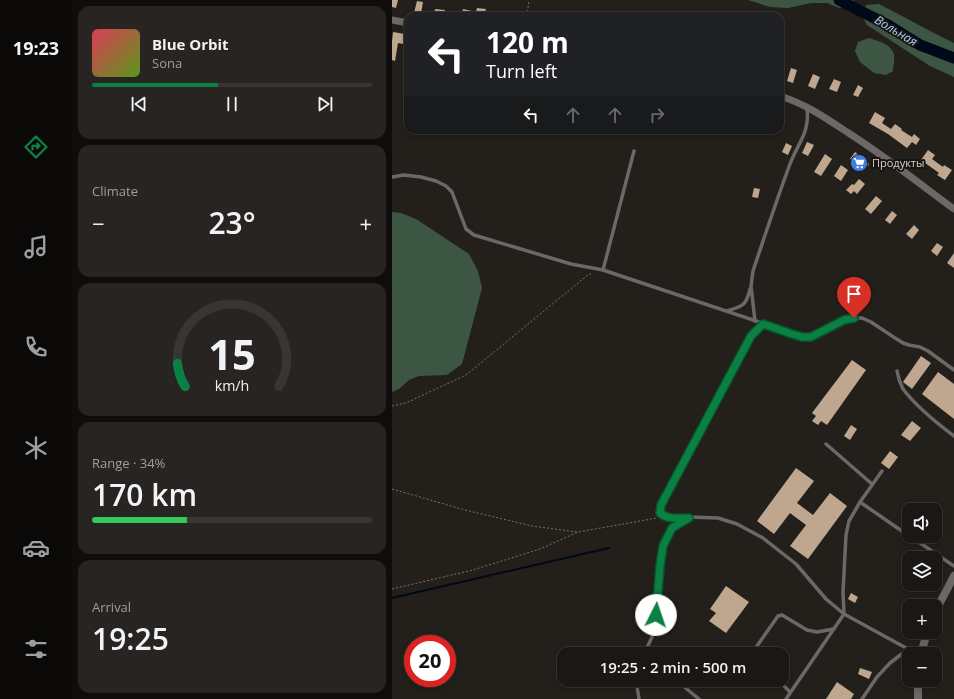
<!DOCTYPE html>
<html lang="en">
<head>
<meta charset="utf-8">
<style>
	:root { --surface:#1a1714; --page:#272422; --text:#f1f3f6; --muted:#9f9fa0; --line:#383634; --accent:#0b8043 }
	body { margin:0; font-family:"Open Sans",sans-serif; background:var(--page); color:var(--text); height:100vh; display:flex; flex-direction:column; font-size:15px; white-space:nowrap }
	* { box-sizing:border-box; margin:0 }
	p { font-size:13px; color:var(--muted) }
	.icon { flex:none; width:22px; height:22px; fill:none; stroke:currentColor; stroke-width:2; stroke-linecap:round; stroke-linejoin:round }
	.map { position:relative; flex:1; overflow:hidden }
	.side { display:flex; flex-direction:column; gap:6px; padding:6px; background:#0e0d0b; width:320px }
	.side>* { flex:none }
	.top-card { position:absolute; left:12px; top:12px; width:380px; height:122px; border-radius:12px; box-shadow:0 2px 6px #0003,0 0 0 1px var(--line); background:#202124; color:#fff; overflow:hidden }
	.tools { position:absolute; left:510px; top:503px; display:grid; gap:8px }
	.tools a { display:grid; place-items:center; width:40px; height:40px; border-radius:8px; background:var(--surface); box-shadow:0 2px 6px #0003,0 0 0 1px var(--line); font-size:20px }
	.speed { position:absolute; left:12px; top:635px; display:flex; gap:8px; font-size:20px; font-weight:700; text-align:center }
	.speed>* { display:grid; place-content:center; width:52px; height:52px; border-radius:50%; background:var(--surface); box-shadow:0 2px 6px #0003,0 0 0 1px var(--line); line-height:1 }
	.speed .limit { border:6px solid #d22; background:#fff; color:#111 }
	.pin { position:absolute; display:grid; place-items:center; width:34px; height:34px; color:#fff; margin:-41px -17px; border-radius:50% 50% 50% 0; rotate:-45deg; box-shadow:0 0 4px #0007 }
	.pin .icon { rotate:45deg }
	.me { position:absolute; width:44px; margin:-22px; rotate:4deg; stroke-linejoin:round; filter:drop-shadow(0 0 3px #0008) }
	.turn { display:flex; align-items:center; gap:14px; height:84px; padding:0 16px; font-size:18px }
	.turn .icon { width:52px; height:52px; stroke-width:2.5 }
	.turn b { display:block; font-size:28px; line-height:34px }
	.lanes { display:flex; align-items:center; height:38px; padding:0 16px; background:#0003; justify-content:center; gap:20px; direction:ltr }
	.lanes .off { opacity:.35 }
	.big { font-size:30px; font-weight:600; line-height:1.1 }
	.side .widget { flex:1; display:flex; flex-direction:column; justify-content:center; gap:6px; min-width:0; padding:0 14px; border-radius:12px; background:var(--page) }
	.side .dial { align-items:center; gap:0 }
	.dial svg { height:104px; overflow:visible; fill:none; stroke:var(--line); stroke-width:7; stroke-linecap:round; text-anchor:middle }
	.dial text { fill:var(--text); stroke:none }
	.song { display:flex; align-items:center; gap:12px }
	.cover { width:48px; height:48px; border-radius:6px; background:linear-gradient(135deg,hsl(350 70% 55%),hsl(90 70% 35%)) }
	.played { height:4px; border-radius:2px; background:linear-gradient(90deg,var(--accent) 45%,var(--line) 45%) }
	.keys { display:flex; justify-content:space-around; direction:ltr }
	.heat { display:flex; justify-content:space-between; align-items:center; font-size:22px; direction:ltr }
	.charge { height:6px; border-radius:3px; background:linear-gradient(90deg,#34c759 34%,var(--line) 0) }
	.trip { position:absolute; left:165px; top:647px; width:232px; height:40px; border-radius:12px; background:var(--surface); box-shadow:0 2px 6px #0003,0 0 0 1px var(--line); font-weight:600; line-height:40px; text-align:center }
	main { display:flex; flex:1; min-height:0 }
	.dock { display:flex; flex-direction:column; width:72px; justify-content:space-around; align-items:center; background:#0a0908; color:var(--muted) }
	.dock .icon { width:28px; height:28px }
	.dock .current { color:var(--accent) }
	.dock b { font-size:18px; color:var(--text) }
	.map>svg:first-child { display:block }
	.forest { fill:#3d5643 }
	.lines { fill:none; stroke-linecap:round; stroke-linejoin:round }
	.stream { stroke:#00091a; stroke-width:2 }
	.river { stroke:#00091a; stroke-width:11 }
	.building { fill:#bfa78f }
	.path { stroke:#76726e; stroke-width:1; stroke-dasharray:2 2; stroke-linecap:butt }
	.service { stroke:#6c6867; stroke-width:3.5 }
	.minor { stroke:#6c6867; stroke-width:7 }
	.tertiary { stroke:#6c6867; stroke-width:8 }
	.route-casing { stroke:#07532c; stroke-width:10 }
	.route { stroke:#0b8043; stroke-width:7 }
	.labels { text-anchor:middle; stroke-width:4; stroke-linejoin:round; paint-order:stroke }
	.poi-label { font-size:11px; fill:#d5d1ce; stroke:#1a1511; text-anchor:start }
	.water-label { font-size:12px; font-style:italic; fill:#a7d1fb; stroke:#1a1511 }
</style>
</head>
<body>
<main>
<nav class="dock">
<b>19:23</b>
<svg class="icon current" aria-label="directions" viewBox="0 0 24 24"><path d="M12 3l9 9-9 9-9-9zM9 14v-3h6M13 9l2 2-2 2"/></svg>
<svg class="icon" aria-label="music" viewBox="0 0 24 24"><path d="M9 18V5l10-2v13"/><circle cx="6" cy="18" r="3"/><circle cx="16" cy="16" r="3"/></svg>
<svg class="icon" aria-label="phone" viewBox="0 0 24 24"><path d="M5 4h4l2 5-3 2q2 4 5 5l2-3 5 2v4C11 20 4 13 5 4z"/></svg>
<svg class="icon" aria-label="climate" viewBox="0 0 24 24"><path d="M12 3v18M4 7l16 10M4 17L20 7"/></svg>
<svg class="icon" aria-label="car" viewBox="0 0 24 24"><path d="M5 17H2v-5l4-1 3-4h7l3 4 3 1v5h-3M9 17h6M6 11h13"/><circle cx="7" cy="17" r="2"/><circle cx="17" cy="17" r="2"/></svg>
<svg class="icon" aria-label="filters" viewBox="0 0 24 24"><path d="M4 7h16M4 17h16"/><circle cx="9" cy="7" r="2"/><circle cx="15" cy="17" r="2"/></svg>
</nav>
<section class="side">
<div class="widget">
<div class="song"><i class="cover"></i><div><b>Blue Orbit</b><p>Sona</p></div></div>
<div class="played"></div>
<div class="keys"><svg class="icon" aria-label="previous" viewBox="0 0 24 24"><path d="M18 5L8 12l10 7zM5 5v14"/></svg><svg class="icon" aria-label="pause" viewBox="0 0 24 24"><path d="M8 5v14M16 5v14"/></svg><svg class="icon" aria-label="next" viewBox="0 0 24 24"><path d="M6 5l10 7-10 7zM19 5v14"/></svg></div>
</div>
<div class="widget"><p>Climate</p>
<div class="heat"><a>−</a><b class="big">23°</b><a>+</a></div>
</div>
<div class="widget dial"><svg viewBox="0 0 100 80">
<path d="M14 69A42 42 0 1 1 86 69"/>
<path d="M14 69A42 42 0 0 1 8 51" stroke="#0b8043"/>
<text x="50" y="56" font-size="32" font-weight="700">15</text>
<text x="50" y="72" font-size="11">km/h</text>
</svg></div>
<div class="widget"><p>Range · 34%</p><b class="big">170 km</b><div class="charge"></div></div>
<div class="widget"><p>Arrival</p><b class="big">19:25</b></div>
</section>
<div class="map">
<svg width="562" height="699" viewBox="0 0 562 699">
	<rect width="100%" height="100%" fill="#231f1a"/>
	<g class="forest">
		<polygon points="356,0 462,0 456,7 447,8 435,3 419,3 396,8 378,7"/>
		<path d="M487,4C513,17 537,31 562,43V77L538,66L475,25L470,16L474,5Z"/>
		<path d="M477,38C486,41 500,44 502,55C503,60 501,67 501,71L494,75L482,73L468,62L463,51L466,42Z"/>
		<polygon points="0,212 9,213 24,219 77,254 86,271 90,288 70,364 55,375 27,376 17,380 7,389 0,392"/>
	</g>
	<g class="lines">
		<polyline class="stream" points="0,598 217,548"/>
		<polyline class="river" points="447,0 496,25 528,45 562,58"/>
	</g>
	<g class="building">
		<polygon points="0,0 6,0 4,8 0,7"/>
		<polygon points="25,1 31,2 29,14 22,13"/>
		<polygon points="85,8 94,9 92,16 70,16 71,9 84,12"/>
		<polygon points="43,9 53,10 52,16 42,16"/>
		<polygon points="104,11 118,13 118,16 103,16"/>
		<polygon points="1,32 13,34 11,44 6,43 3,61 0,60 0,41"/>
		<polygon points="399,68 405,70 401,83 395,81"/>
		<polygon points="421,74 428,77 423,89 416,86"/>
		<polygon points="442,79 449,82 445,92 437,89"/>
		<polygon points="466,85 471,88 466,97 461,95"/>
		<polygon points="483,112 493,118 490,123 499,129 503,124 510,129 509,130 520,137 522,134 528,139 524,145 520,142 515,148 496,134 477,123"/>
		<polygon points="415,142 422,145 416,156 410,153"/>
		<polygon points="394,143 400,146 396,155 390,152"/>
		<polygon points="536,150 543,155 540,159 551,167 552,165 560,170 553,180 545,175 547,173 529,160"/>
		<polygon points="463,152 477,164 472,170 458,159"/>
		<polygon points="433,154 440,159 429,176 422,172"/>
		<polygon points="449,165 456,170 449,181 442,176"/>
		<polygon points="467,179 473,184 465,194 462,191 459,194 454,190 460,184 462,185"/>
		<polygon points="362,188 368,189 366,198 360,197"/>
		<polygon points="484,196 490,201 479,214 473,209"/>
		<polygon points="500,211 505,215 498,224 493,220"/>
		<polygon points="522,225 527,230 520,239 514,234"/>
		<polygon points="545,243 551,247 545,256 539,251"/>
		<polygon points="562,253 562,268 555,263"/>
		<polygon points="529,356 539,363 520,389 511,382"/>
		<polygon points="460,360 474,370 435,425 429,421 426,425 420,421 424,416 420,413"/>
		<polygon points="546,372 562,384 562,419 530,394"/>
		<polygon points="520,421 529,428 518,441 509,435"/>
		<polygon points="459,425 465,429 458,440 452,436"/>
		<polygon points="498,451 506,457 497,469 489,463"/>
		<polygon points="404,468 422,481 405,503 421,515 438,493 455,506 416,559 398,546 414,525 398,513 382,534 365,521"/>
		<polygon points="334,586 357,602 334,633 317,621 324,613 318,609"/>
		<polygon points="459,593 466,597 463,603 456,599"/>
		<polygon points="468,668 480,672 477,679 466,674"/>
		<polygon points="445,682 462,694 459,699 434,699"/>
	</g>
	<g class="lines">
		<g class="path">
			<polyline points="135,16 137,0"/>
			<polyline points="0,406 14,403 74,375 197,274 199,274"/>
			<polyline points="0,489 73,510 140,526 185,532"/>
			<polyline points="0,589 81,570 148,549 186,532 265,518"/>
		</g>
		<g class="service">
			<polyline points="0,177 12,175 29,177 44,181 54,186 60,192 74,229 82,235 179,264 211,270 382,327 400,334 410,337 419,337 452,320 461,318 470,318 479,322 503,338 511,343 517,345 528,347 536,351 562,370"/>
			<polyline points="211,270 242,151"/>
			<path d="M335,311C351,306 354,306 358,289"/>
			<path d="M363,321L359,286L361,271C373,235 385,199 398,164C406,143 418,132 415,109"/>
			<path d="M505,371C506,377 508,383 511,389C523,405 546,424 562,436"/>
			<polyline points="434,444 480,484"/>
			<polyline points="468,502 517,536"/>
			<path d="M296,517C286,518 276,520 268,513L269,505L359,336L371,324"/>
			<polyline points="518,536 562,566"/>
			<polyline points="360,653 386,616 390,615 415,630 425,632 442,629"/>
			<polyline points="252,654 260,637 264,615 268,566 271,546 281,528 297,517 326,518 345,524 371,538 404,564 434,599 452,614 516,649 528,654"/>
			<polyline points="305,654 311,652 355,652 360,653"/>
			<polyline points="244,680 247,699"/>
			<polyline points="289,680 290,685 307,699"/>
			<polyline points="386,680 398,692"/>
			<polyline points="394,699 452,614 451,592 454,535 457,521 468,502 490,471"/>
			<polyline points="470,699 485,677 498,663 516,649"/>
		</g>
		<g class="minor">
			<polyline points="0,20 16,23"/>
			<path d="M388,96C414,104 435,119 458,134C494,157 528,184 562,209"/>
		</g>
		<g class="tertiary">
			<polyline points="543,612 562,576"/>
			<polyline points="529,654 535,632"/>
			<polyline points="526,699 526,680"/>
		</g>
	</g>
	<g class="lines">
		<g class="route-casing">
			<path id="route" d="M264,615L268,566L271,546L280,528L297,518C287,518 276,520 268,513L269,505L359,336L371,324L400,334L410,337H419L452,320L462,318"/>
		</g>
		<use href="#route" class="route"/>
	</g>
	<defs>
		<g id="supermarket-disc" transform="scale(0.9)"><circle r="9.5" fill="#3f7fe0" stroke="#1a1511"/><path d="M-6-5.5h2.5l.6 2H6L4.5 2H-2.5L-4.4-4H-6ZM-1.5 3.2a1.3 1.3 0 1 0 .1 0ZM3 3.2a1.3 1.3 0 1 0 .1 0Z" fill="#fff"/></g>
	</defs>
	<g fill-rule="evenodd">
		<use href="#supermarket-disc" x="467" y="163"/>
	</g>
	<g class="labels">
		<g class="poi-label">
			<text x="480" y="167">Продукты</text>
		</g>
		<g class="water-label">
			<text transform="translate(504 31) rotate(31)" y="4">Вольная</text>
		</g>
	</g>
</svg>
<div class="tools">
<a><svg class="icon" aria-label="sound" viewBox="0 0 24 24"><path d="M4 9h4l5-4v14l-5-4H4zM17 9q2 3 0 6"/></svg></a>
<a><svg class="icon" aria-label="layers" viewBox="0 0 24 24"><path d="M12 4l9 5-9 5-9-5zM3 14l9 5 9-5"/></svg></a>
<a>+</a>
<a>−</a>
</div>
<div class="speed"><div class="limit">20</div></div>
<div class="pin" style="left:462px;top:318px;background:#d93025"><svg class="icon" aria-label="arrive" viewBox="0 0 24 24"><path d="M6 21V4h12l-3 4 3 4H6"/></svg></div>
<svg class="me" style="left:264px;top:615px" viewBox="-20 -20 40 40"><circle r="19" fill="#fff"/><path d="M0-13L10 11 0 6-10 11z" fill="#0b8043"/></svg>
<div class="trip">19:25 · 2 min · 500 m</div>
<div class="top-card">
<div class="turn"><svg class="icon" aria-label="left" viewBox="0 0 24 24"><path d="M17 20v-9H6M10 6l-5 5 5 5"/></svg><div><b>120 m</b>Turn left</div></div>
<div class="lanes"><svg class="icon" aria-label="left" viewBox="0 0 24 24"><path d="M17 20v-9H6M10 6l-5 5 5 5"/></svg><svg class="icon off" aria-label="ahead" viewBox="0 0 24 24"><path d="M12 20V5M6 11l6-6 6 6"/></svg><svg class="icon off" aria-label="ahead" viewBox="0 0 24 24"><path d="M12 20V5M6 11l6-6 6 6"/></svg><svg class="icon off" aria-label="right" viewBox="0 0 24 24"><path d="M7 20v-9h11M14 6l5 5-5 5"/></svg></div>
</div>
</div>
</main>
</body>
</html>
